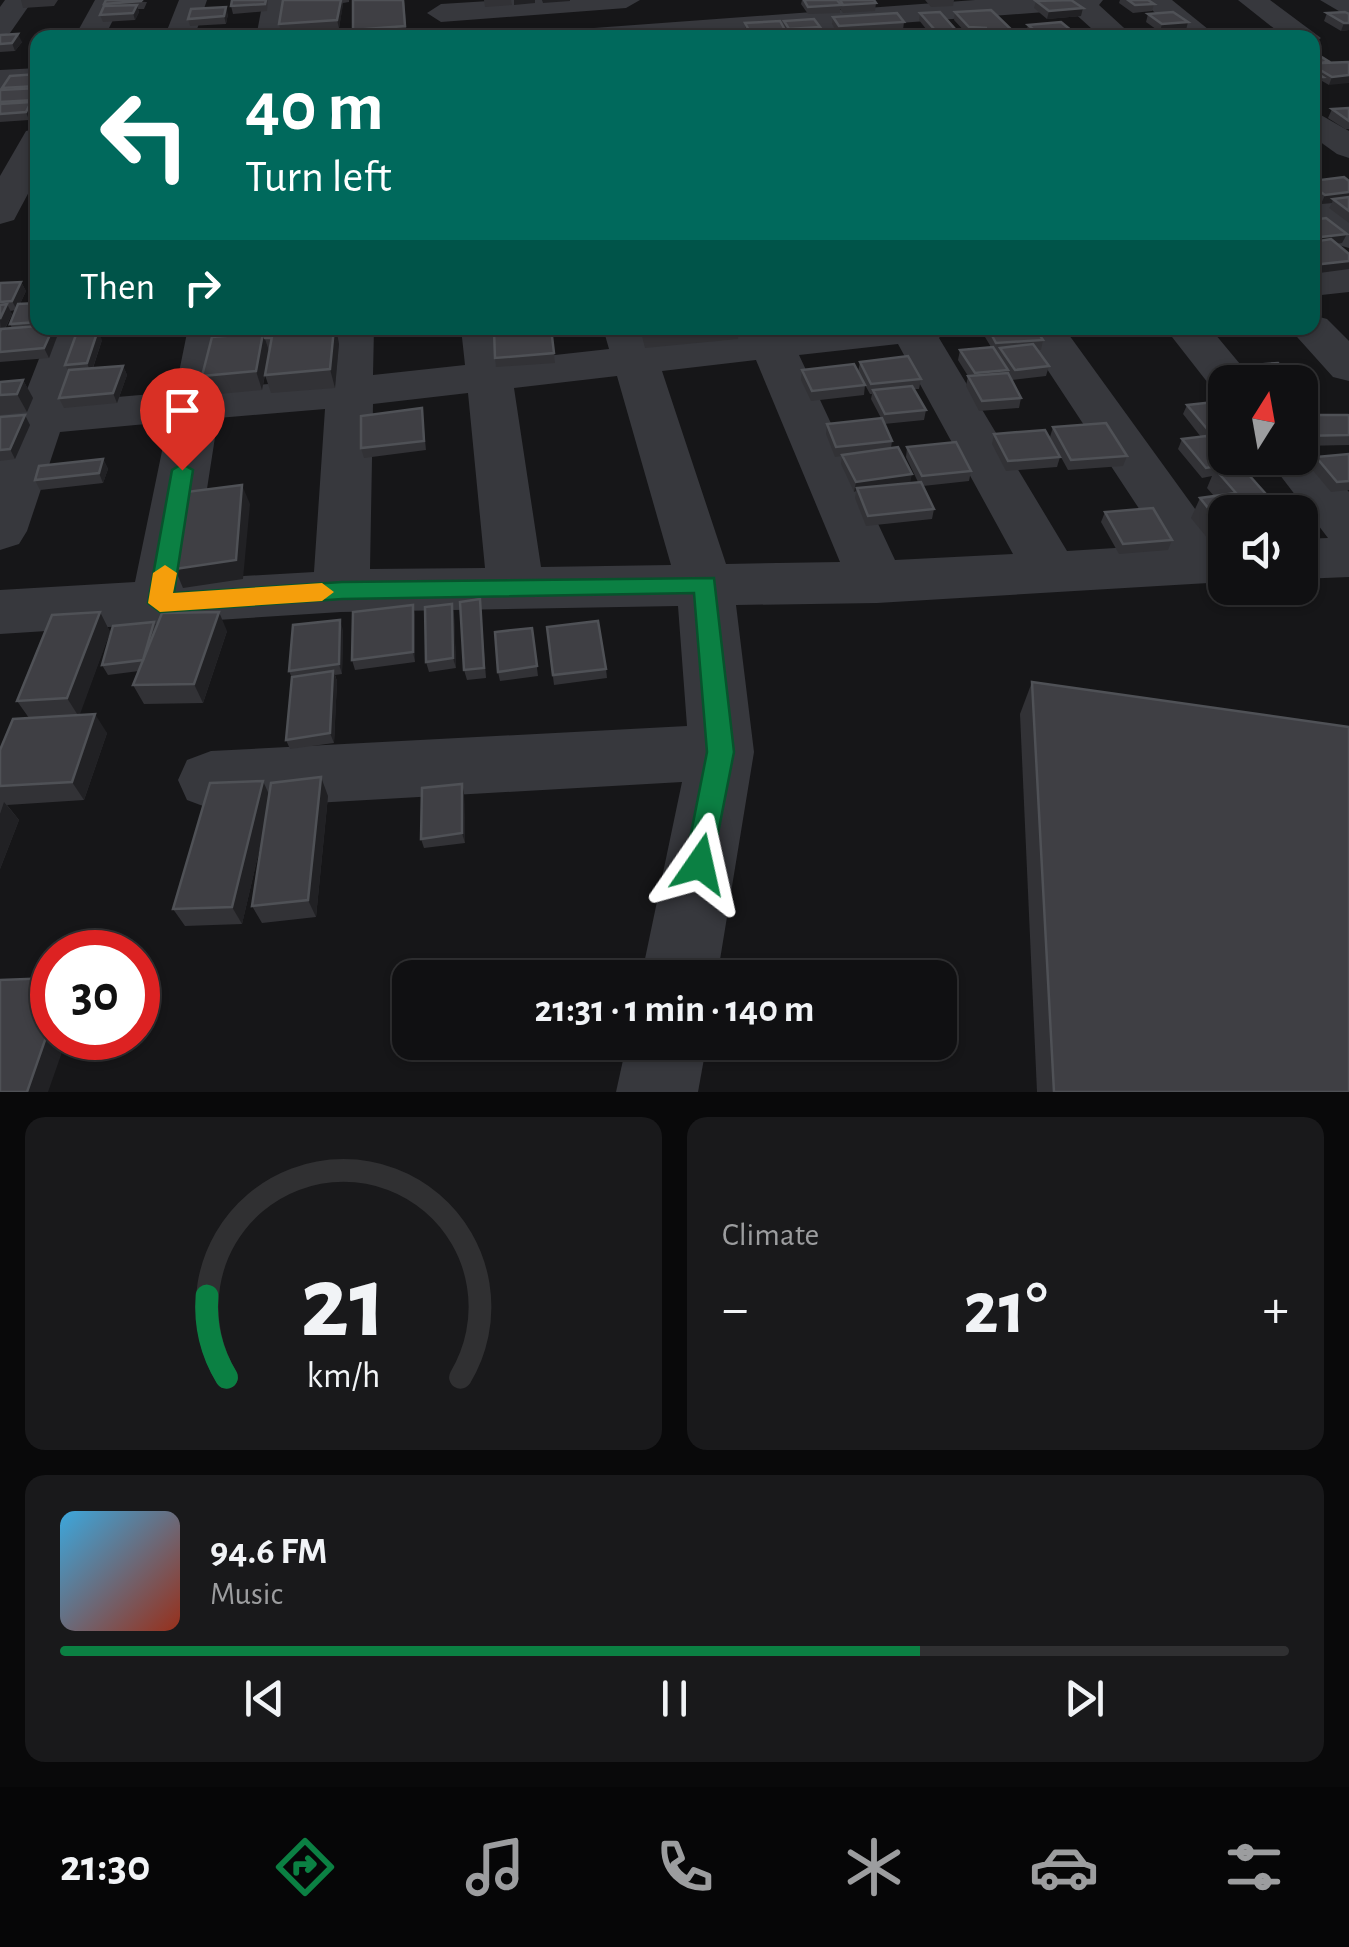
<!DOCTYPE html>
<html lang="en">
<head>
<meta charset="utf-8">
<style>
	:root { --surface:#101012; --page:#19191b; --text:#f1f3f6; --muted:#9c9d9f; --line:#303032; --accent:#0b8043 }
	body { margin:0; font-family:"Alegreya Sans",sans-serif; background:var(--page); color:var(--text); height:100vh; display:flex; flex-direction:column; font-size:38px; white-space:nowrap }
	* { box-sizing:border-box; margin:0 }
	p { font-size:32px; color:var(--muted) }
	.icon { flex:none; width:55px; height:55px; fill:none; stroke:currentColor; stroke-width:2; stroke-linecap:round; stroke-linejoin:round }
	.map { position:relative; height:1092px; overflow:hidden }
	.panel { display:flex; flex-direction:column; gap:25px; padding:25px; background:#09090a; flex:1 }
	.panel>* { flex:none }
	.guide { position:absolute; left:30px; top:30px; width:1290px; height:305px; border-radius:20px; box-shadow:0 2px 8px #0004,0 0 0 2px var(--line); background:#00695c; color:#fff; overflow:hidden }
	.needle { width:65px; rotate:11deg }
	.buttons { position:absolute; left:1208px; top:365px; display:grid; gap:20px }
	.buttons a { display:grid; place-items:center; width:110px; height:110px; border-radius:20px; background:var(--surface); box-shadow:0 2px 8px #0004,0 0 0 2px var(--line); font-size:50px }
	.speed { position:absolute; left:30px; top:930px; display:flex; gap:20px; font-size:50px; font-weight:700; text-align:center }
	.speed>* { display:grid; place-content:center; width:130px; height:130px; border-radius:50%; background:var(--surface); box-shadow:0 2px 8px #0004,0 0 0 2px var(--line); line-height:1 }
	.speed .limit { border:15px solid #d22; background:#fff; color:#111 }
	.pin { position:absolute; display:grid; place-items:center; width:85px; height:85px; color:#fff; margin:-102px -42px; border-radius:50% 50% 50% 0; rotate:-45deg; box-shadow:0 0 10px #0007 }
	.pin .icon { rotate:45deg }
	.me { position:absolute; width:110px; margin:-55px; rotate:11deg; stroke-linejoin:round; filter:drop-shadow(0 0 8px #0008) }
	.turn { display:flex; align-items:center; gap:35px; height:210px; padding:0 50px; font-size:45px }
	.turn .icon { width:130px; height:130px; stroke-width:2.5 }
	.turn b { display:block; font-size:70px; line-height:85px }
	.then { display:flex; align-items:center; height:95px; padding:0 50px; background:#0003; gap:20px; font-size:38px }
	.big { font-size:75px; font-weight:700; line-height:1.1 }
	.panel .card { flex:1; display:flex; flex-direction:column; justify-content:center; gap:15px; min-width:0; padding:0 35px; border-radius:20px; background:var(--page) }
	.panel .dial { align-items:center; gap:0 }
	.dial svg { height:260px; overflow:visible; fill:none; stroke:var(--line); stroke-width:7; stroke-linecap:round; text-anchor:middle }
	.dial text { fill:var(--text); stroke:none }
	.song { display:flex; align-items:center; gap:30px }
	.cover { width:120px; height:120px; border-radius:15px; background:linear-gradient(135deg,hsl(200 70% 55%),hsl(10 70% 35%)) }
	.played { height:10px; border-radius:5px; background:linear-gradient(90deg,var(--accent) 70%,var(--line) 70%) }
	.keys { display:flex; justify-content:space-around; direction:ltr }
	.heat { display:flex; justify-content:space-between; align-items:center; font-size:55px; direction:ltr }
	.panel .tiles { flex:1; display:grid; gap:25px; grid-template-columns:1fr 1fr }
	.card:last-child { grid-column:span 2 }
	.trip { position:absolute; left:392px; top:960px; width:565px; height:100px; border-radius:20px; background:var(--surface); box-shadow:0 2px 8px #0004,0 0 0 2px var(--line); font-weight:700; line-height:100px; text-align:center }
	.tab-bar { display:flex; height:160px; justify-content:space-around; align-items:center; background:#060607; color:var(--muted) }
	.tab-bar .icon { width:70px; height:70px }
	.tab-bar .selected { color:var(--accent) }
	.tab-bar b { font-size:45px; color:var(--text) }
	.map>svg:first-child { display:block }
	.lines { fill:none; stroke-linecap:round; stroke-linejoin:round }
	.minor { fill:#37383d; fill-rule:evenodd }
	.wall { fill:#323236; fill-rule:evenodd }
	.shaded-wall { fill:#212124 }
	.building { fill:#3f3f44; stroke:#4f5156; stroke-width:2.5 }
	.route { fill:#0b8043; stroke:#07532c; stroke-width:2.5 }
	.slow { fill:#f59e0b }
</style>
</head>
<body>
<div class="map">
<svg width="1349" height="1092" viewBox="0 0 1349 1092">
	<rect width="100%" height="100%" fill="#161618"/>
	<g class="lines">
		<g class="minor">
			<polygon points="5,0 33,0 10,33 0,36 0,7"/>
			<polygon points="95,0 123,0 104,38 74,38"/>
			<polygon points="179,0 207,0 194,38 164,38"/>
			<polygon points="263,0 291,0 286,38 256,38"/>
			<polygon points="505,0 640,0 626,8 441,22 427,13 441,4"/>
			<polygon points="975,0 1103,0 1099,5 1135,38 1102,38 1071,10 704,38 565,38 580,29"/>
			<polygon points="1140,0 1172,0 1219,38 1185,38"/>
			<polygon points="1238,0 1270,0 1321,38 1312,45 1312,38 1286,38"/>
			<polygon points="1320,0 1349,0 1349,17"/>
			<polygon points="38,68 38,87 0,90 0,70"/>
			<polygon points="1312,110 1349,131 1349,158 1337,154 1312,136"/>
			<polygon points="38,128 38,175 14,220 0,224 0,176 26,131"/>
			<polygon points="1312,194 1325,197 1349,216 1349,248 1335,244 1312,225"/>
			<polygon points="1349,266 1349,292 1312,296 1312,270"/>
			<polygon points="1312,315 1327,319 1349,341 1349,381 1333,377 1289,328 1312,328"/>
			<path d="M51,328H95L71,401L175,392L188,328H232L223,388L326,379L330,328H374L373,375L465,365L461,328H505L510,360L609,349L603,328H647L653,344L745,334L742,328H947L939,338L1067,551L1163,545L1020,328H1064L1219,542H1225V582L877,603L736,605L754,752L717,978H641L682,782L211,809L187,800L178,780L187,760L211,751L687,726L678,606L341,612L0,634V590L135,582L168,422L60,432L27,531L19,544L0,550V460L9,437H0V407L21,405ZM898,344L1013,554L895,560L799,355ZM756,360L840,562L726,564L662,371ZM617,376L671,565L541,567L514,388ZM468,393L485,568L370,569L373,404ZM325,409L314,572L193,579L218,418Z"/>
			<polygon points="1165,328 1210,328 1255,382 1225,382 1225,394 1215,392"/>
			<polygon points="1300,444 1310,446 1349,492 1349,577 1300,579 1300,539 1328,538 1267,458 1300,458"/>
			<polygon points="627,1042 707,1042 698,1092 616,1092"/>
		</g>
	</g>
	<g class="wall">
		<polygon points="21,0 58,0 54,6 23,8"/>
		<polygon points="106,0 147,2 144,9 138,9 139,12 135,20 103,22 100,15 105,6 104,4"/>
		<polygon points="232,0 268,0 267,11 233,14 231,6"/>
		<polygon points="283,0 349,0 349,2 343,3 339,28 281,32 279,24"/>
		<polygon points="404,0 407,38 354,38 353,30"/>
		<polygon points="484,0 511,0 512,5 485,7"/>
		<polygon points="802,0 874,0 876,3 875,11 843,13 840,9 840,13 808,14 801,4"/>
		<polygon points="925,0 954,0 953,6 931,7"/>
		<polygon points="1120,0 1148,0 1154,4 1152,11 1133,13 1119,3"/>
		<polygon points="1036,1 1081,16 1047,19 1034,8"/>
		<polygon points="955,12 1017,35 1017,37 1019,38 974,38 973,35 968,35 954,20"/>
		<polygon points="920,13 955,29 954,37 933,38 919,20"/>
		<polygon points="1327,13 1349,14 1349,30 1341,31 1324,21"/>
		<polygon points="228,14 226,24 190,26 188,19"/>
		<polygon points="1148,14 1186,30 1160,32 1146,22"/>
		<polygon points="833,17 904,22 903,30 838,34 832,24"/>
		<polygon points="784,21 820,27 819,32 823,38 790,38 785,32 787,38 749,38 745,30 745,23 783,27"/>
		<polygon points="1028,25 1070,38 1032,38 1026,33"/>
		<polygon points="0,35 22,42 15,51 0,52"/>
		<polygon points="1312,43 1321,48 1318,54 1328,61 1327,63 1347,61 1329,85 1322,81 1320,85 1312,86"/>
		<polygon points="38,74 38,108 34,108 34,110 29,120 0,122 0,90"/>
		<polygon points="1349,108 1349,129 1345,129 1328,118 1332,109"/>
		<polygon points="1312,181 1349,181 1349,223 1329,208 1332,203 1321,204 1312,198"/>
		<path d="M21,282L26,291L20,304L38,303V328H58L56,330L58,334L49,358L0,362V283ZM16,310L10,324L12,328L5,329L12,314L10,311Z"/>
		<polygon points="336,328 339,344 335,388 271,393 265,375 262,390 209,395 202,376 251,334"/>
		<polygon points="498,328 555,328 555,331 551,331 555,363 496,367 495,358"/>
		<polygon points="640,328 739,328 738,339 645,348"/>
		<polygon points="987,328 1043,340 1041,350 1037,350 1049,366 1046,376 1012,380 1007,372 1021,398 1019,408 979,411 966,386 968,376 958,360 960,350 991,347 985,337"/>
		<polygon points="102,340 93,368 123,366 127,375 117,403 64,408 59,398 69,372 65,365"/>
		<polygon points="860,362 921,379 919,389 914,389 926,410 924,420 884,424 892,441 891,448 910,483 918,482 906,457 907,447 971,471 969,481 923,486 934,509 932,519 866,526 855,498 856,491 854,492 841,464 842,456 835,457 826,434 827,424 881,418 871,399 872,394 870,394 858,372"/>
		<polygon points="1239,366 1294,381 1293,382 1240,382 1234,375"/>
		<polygon points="802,370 865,385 864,395 811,401 801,380"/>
		<polygon points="23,380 33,398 27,412 0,415 0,382"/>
		<polygon points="1225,403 1225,438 1209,440 1230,464 1229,467 1282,512 1225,512 1225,555 1222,556 1191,518 1200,498 1214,496 1207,488 1212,476 1202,478 1178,449 1182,439 1201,437 1183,414 1187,405"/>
		<polygon points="422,408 426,450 364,458 361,448"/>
		<polygon points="1300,415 1349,416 1349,445 1300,446"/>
		<polygon points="0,417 30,425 15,459 0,461"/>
		<polygon points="1053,427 1127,456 1123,466 1068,470 1050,437"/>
		<polygon points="994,434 1060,457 1057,467 1006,471 992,444"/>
		<polygon points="1349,454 1349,490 1331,492 1310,467 1316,457"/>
		<polygon points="103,459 108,469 103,483 40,490 35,480"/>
		<polygon points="1105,512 1172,540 1168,550 1119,554 1101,522"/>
		<polygon points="480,599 486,678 467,680 464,670"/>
		<polygon points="100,612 110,632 79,715 107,733 84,800 7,805 19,820 0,869 0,750 29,718 17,701"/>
		<polygon points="454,614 456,668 429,672 426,662"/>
		<polygon points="415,615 415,662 355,670 352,660"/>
		<polygon points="154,622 157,626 227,631 203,703 144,704 133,685 139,671 108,675 102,665"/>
		<polygon points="547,627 606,669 607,678 554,685"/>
		<polygon points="532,628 538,676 500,681 498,672"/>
		<polygon points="343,630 342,674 335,675 337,681 334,743 290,749 286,740 292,678 289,671"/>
		<polygon points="1032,682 1349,1092 1037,1092 1020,714"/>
		<polygon points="462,784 464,793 465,843 424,848 421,839"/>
		<polygon points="269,795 328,796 316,917 262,923 252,906 263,834 242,924 185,926 173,909"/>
	</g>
	<g class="shaded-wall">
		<polygon points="341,0 343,5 339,28 337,20"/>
		<polygon points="514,0 535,0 535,3 514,5"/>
		<polygon points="542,0 570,0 570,1 543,3"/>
		<polygon points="137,5 139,12 135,20 133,13"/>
		<polygon points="226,7 228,14 226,24 224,16"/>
		<polygon points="1083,8 1081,16 1047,19 1049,11"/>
		<polygon points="1188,22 1186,30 1160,32 1162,24"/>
		<polygon points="1344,23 1349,23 1349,30 1341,31"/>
		<polygon points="1072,31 1070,38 1038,38 1039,34"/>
		<polygon points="18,34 22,42 15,51 12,43"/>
		<polygon points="1349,75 1349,83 1329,85 1332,77"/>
		<polygon points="1323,77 1320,85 1312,86 1312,78"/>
		<polygon points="31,102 34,110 29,120 26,112"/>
		<polygon points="1349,192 1349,201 1333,199 1332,203 1321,204 1325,195"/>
		<polygon points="1347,234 1342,243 1312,247 1312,238"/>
		<polygon points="1349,261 1349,269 1312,274 1312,265"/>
		<polygon points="21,282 26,291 17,310 12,301"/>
		<polygon points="7,304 12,314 1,336 0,319"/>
		<polygon points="53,328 55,328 58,334 49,358 44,348"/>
		<polygon points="332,328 336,328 339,344 335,388 330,369"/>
		<polygon points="98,330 102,340 91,373 87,363"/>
		<polygon points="263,333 269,351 262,390 256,371"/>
		<polygon points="123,366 127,375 117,403 113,393"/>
		<polygon points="23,380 33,398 27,412 17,394"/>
		<polygon points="25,415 30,425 15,459 10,449"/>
		<polygon points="103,459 108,469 103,483 99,473"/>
		<polygon points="912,474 910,484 857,488 856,491 854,492 856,482"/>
		<polygon points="242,485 250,504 243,579 183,588 175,569"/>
		<polygon points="452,604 454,614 456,668 453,658"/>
		<polygon points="413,605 415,615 415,662 413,652"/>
		<polygon points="100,612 110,632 79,717 67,698"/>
		<polygon points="219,612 227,631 203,703 194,684"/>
		<polygon points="340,620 343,630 342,674 339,664"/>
		<polygon points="333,671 337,681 334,743 330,733"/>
		<polygon points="95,714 107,733 84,800 72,782"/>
		<polygon points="321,777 328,796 316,917 308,900"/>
		<polygon points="263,781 271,799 242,924 232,907"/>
		<polygon points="462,784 464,793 465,843 462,833"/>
		<polygon points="4,802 19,820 0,869 0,814"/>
		<polygon points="52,1020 52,1038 67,1038 48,1092 27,1092"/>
	</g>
	<g class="building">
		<polygon points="106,0 142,0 141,1 104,4"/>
		<polygon points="232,0 266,0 265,4 231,6"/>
		<polygon points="283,0 341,0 337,20 279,24"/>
		<polygon points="353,0 403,0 405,26 353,30"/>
		<polygon points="804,0 837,0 841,5 808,7"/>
		<polygon points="840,0 874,0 876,3 843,5"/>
		<polygon points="1071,0 1083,8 1049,11 1036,1"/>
		<polygon points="1128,0 1148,0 1154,4 1135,5"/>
		<polygon points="137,5 133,13 100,15 104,6"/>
		<polygon points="226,7 224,16 188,19 191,9"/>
		<polygon points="991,10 1017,35 984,38 974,29 987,28 969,27 955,12"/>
		<polygon points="940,12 955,29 935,30 920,13"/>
		<polygon points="1173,12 1188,22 1162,24 1148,14"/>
		<polygon points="1345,12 1349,14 1349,23 1344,23 1327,13"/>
		<polygon points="897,13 904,22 839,26 833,17"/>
		<polygon points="814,19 820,27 789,29 784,21"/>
		<polygon points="780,21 785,30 750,32 745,23"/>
		<polygon points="1061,22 1072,31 1039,34 1028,25"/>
		<polygon points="818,30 823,38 793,38 790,32"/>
		<polygon points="784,33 787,38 755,38 754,35"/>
		<polygon points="18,34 12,43 0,44 0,35"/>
		<polygon points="1312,51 1328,61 1322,63 1349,62 1349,75 1332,77 1312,65"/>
		<polygon points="1312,70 1323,77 1312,78"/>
		<polygon points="38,74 38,86 2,88 10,76"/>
		<polygon points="38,88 38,96 35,100 0,102 0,90"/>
		<polygon points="31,102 26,112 0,114 0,104"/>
		<polygon points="1349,108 1349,121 1332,109"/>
		<polygon points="1344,177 1349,181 1349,192 1325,195 1312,186 1312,181"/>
		<polygon points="1349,197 1349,211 1333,199"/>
		<polygon points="1326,218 1347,234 1312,238 1312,220"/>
		<polygon points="1331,239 1349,254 1349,261 1312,265 1312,242"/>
		<polygon points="21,282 12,301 0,302 0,283"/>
		<polygon points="38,303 38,322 10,324 18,304"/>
		<polygon points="7,304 0,319 0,305"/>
		<polygon points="38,326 38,328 53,328 44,348 0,352 0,332 1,329"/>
		<polygon points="252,328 306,328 273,331 271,338 265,338 263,333 251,334"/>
		<polygon points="317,328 334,328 330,369 265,375 273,331"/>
		<polygon points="523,328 551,328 554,353 495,358 494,330"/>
		<polygon points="988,328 1035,328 1043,340 996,343"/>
		<polygon points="98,330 87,363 65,365 77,332"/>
		<polygon points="263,333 256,371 202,376 212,337"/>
		<polygon points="1033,344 1049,366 1015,370 1000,348"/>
		<polygon points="993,347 1008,370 975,373 960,350"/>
		<polygon points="908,356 921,379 871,384 860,362"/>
		<polygon points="1278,363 1294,381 1252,382 1239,366"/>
		<polygon points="854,364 865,385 812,391 802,370"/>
		<polygon points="123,366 113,393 59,398 69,370"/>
		<polygon points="1008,373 1021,398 982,401 968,376"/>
		<polygon points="23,380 17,394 0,395 0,382"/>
		<polygon points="912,386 926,410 885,414 873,390"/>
		<polygon points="1223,401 1225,403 1225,429 1208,430 1187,405"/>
		<polygon points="422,408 424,441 361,448 361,416"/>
		<polygon points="25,415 10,449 0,450 0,417"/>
		<polygon points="1300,415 1348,415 1349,416 1349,435 1300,436"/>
		<polygon points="882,418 892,441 836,447 827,424"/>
		<polygon points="1106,423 1127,456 1071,460 1053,427"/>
		<polygon points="1045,430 1060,457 1008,461 994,434"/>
		<polygon points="1206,436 1230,464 1206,468 1182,439"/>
		<polygon points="956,442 971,471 922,476 907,447"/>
		<polygon points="898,447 912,474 856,482 842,455"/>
		<polygon points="1349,454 1349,481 1337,482 1316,457"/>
		<polygon points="103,459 99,473 35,480 39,466"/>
		<polygon points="1240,465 1282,512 1225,512 1225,529 1200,498 1236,493 1215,469"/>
		<polygon points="921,482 934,509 868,516 857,488"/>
		<polygon points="242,485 236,560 175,569 186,492"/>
		<polygon points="1153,508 1172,540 1123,544 1105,512"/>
		<polygon points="480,599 484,668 464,670 460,602"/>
		<polygon points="452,604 453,658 426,662 425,607"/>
		<polygon points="413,605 413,652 352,660 353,612"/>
		<polygon points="100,612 67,698 17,701 52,615"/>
		<polygon points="219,612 194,684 133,685 162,613"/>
		<polygon points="340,620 339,664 289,671 293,625"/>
		<polygon points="598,621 606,669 553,675 547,627"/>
		<polygon points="154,622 143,660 102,665 113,626"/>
		<polygon points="532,628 537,666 498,672 495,632"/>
		<polygon points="333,671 330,733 286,740 292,677"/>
		<polygon points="1032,682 1349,727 1349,1092 1054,1092"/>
		<polygon points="95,714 72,782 0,786 0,750 13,719"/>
		<polygon points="321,777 308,900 252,906 271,783"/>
		<polygon points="263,781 232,907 173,909 210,783"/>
		<polygon points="462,784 462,833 421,839 422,788"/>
		<polygon points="52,978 52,1020 27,1092 0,1092 0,980"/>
	</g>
	<polygon class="route" points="182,464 193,470 174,593 342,582 714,578 734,752 710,874 700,878 689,874 685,864 707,752 694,593 342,599 160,612 148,603 172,470"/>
	<polygon class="slow" points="165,565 177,573 173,593 322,583 334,592 322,601 160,612 148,603 153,573"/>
</svg>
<div class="buttons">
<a><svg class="needle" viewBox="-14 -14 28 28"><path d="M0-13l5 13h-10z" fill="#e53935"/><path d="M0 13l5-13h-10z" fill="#9c9d9f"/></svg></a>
<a><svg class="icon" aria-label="sound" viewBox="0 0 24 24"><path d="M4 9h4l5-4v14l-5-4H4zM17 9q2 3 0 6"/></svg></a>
</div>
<div class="speed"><div class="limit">30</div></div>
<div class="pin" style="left:182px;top:470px;background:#d93025"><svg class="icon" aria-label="arrive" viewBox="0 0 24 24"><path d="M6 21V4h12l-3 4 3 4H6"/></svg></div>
<svg class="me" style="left:700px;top:864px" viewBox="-20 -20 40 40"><path d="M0-17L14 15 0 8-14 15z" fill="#0b8043" stroke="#fff" stroke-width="4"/></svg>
<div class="trip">21:31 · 1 min · 140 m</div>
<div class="guide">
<div class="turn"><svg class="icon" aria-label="left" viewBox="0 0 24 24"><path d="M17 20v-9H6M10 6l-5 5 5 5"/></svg><div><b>40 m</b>Turn left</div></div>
<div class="then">Then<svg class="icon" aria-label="right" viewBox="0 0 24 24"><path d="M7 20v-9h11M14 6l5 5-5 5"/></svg></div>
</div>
</div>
<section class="panel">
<div class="tiles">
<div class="card dial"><svg viewBox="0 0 100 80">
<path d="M14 69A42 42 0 1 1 86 69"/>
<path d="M14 69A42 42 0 0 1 8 44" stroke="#0b8043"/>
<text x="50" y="56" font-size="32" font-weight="700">21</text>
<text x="50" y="72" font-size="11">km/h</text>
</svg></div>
<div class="card"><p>Climate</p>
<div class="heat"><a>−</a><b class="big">21°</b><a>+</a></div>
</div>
<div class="card">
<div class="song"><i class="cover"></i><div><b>94.6 FM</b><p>Music</p></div></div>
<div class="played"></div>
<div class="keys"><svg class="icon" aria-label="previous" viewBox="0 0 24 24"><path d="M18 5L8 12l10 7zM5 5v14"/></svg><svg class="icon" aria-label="pause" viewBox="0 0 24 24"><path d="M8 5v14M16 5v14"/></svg><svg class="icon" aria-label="next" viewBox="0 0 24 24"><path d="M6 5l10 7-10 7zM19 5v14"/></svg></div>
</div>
</div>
</section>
<nav class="tab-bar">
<b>21:30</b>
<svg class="icon selected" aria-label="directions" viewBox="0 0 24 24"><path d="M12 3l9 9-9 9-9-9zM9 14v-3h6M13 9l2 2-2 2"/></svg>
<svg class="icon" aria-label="music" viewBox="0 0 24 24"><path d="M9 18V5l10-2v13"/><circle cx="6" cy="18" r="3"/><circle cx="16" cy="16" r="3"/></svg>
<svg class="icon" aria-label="phone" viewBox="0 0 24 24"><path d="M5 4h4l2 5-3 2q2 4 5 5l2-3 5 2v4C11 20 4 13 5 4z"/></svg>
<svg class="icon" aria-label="climate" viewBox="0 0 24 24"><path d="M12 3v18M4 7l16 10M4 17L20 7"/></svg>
<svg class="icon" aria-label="car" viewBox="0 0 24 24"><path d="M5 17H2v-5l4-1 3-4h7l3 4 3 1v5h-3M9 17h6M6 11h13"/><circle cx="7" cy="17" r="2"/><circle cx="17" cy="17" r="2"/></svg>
<svg class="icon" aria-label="filters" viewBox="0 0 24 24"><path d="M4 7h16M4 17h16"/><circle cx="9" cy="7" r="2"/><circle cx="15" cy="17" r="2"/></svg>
</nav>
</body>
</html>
